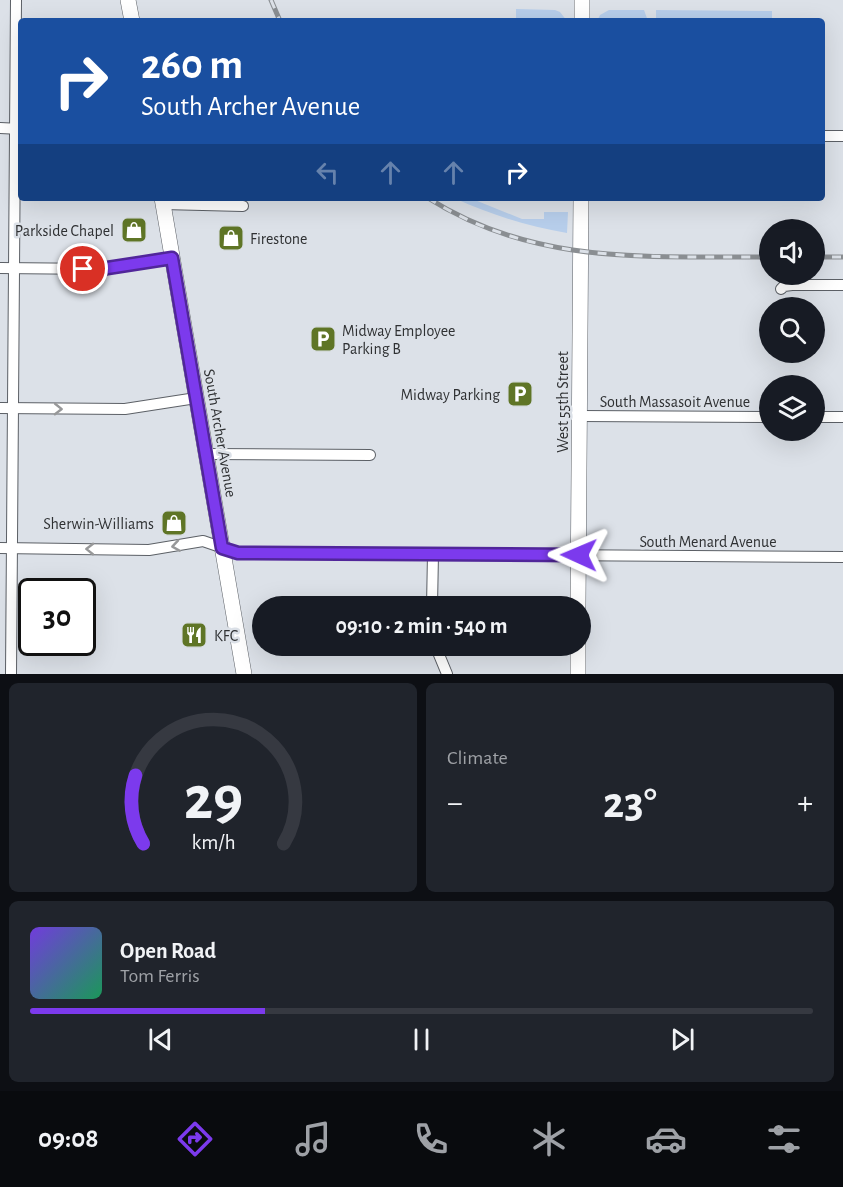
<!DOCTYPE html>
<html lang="en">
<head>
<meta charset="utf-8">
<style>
	:root { --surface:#171b24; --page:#20242c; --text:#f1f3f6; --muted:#9ea1a6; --line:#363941; --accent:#7c3aed }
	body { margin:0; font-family:"Alegreya Sans",sans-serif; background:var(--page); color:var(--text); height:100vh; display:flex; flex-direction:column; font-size:22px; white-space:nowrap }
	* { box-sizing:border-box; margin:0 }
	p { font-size:20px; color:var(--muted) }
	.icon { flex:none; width:33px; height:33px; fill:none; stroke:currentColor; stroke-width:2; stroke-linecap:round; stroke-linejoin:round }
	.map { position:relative; height:674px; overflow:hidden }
	.drawer { display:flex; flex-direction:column; gap:9px; padding:9px; background:#0d0f14; flex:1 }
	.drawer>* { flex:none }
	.guide { position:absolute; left:18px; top:18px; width:807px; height:183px; border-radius:6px; box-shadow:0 6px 24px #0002; background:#1a4fa0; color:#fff; overflow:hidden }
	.buttons { position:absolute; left:759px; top:219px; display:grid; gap:12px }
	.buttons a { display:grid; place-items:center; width:66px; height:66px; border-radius:50%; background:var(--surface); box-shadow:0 6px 24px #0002; font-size:30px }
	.speed { position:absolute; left:18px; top:578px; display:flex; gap:12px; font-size:30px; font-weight:700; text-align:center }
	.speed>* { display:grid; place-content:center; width:78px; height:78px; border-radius:50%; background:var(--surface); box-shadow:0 6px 24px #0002; line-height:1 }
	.speed .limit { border:3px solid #111; border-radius:9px; background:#fff; color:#111 }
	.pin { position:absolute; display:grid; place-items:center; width:51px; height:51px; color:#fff; margin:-26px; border:3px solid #fff; border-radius:50%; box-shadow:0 2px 6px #0007 }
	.me { position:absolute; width:66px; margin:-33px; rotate:271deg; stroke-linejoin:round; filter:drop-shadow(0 0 4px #0008) }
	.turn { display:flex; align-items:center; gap:21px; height:126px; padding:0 24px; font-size:27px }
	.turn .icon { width:78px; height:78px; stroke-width:2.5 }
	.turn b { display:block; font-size:42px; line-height:51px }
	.lanes { display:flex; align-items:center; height:57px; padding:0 24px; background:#0003; justify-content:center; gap:30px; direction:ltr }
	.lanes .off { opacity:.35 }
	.big { font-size:45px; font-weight:700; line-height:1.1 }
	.drawer .card { flex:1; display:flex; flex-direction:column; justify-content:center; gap:9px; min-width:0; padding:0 21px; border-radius:9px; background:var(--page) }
	.drawer .dial { align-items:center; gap:0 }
	.dial svg { height:156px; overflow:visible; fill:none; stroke:var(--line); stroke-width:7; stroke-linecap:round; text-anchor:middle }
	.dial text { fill:var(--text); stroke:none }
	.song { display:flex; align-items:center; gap:18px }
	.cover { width:72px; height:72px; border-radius:9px; background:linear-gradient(135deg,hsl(260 70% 55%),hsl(150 70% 35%)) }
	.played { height:6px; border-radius:3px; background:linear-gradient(90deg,var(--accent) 30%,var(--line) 30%) }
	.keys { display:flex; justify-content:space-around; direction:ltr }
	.heat { display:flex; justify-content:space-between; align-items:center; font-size:33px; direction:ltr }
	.drawer .tiles { flex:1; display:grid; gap:9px; grid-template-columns:1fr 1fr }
	.card:last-child { grid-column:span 2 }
	.trip { position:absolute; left:252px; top:596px; width:339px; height:60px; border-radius:30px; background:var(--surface); box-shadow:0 6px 24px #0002; font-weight:700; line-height:60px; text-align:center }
	.tabs { display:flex; height:96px; justify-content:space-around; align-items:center; background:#090b0e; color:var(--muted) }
	.tabs .icon { width:42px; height:42px }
	.tabs .selected { color:var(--accent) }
	.tabs b { font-size:27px; color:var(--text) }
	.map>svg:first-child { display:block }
	.green { fill:#b7ceeb }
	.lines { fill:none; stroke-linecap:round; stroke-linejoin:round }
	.street-casing { stroke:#5c6066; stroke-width:12 }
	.secondary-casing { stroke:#5c6066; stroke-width:16 }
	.street { stroke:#fff; stroke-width:10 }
	.secondary { stroke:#fff; stroke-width:15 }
	.rail-casing { stroke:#8a8e92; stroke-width:5 }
	.rail { stroke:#dce1e8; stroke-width:3; stroke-dasharray:9; stroke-linecap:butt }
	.oneway { stroke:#979899 }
	.route-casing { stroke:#51269a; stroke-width:15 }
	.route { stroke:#7c3aed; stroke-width:10 }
	.labels { text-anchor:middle; stroke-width:5; stroke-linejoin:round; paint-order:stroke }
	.poi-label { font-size:16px; fill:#2f3133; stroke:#dce1e8; text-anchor:end }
	.street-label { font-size:16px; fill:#2f3133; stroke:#dce1e8 }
</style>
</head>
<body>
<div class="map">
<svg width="843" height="674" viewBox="0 0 843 674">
	<rect width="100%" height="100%" fill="#dce1e8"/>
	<g class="green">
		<polygon points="516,9 555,10 560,12 567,21 516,21"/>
		<polygon points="609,10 644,10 648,21 597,21 600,15"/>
		<polygon points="656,10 772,11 772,21 656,21"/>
		<path d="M454,198H470L522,219H544V212H568L567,233C526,226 492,215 454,198Z"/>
	</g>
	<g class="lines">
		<g class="street-casing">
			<g id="street">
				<polyline points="0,128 21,129"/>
				<polyline points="822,136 843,136"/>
				<polyline points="163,204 243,206"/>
				<polyline points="0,268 101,269 172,258"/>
				<polyline points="781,289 784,286 792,285 843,285"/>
				<polyline points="0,408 125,409 196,398"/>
				<polyline points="580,416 770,417"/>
				<polyline points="814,417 843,417"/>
				<polyline points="206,454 370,455"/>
				<polyline points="0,548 149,550 203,541 238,553 843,557"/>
				<polyline points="432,606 433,554"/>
				<polyline points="435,645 447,674"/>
				<polyline points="11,674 16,0"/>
			</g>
		</g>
		<g class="secondary-casing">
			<g id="secondary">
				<polyline points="128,0 132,21"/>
				<polyline points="582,21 582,0"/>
				<polyline points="162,198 244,674"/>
				<polyline points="578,606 581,198"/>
				<polyline points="578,674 578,645"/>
			</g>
		</g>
		<use href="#street" class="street"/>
		<use href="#secondary" class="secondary"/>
		<g class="rail-casing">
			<g id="rail">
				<polyline points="271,0 280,21"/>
				<path d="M428,198C535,266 649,256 770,257"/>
				<polyline points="814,257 843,257"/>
			</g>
		</g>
		<use href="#rail" class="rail"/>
	</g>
	<defs><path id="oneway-chevron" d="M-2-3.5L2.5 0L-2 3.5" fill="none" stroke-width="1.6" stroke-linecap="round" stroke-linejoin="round" transform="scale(1.5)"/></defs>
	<g class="oneway">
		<use href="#oneway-chevron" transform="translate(58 409) rotate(1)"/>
		<use href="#oneway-chevron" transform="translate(176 546) rotate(171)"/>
		<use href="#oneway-chevron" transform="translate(90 549) rotate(-179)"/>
	</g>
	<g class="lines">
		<g class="route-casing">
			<polyline id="route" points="83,269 101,269 172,258 222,548 238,553 579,555"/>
		</g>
		<use href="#route" class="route"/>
	</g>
	<defs>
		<g id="shop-square" transform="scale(1.35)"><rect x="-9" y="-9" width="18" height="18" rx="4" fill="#5f7526" stroke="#dce1e8"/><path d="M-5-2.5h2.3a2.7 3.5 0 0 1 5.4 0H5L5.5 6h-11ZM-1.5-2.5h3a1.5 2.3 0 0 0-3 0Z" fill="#fff"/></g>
		<g id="parking-square" transform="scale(1.35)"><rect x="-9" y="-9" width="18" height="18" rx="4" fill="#5f7526" stroke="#dce1e8"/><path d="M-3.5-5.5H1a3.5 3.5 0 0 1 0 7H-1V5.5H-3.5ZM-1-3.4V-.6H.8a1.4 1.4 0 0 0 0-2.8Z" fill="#fff"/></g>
		<g id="restaurant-square" transform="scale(1.35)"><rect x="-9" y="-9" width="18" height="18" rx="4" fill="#5f7526" stroke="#dce1e8"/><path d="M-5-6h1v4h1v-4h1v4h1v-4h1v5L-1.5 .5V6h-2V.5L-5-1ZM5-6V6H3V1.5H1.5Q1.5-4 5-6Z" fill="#fff"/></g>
	</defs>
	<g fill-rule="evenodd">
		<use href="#shop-square" x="134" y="230"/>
		<use href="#shop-square" x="231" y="238"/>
		<use href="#parking-square" x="323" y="339"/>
		<use href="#parking-square" x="520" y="394"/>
		<use href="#shop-square" x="174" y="523"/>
		<use href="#restaurant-square" x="194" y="635"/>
	</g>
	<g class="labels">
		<g class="poi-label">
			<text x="114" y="236">Parkside Chapel</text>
			<text x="250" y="244" text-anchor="start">Firestone</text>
			<text x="342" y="336" text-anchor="start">Midway Employee<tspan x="342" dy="18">Parking B</tspan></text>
			<text x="500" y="400">Midway Parking</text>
			<text x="154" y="529">Sherwin-Williams</text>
			<text x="214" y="641" text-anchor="start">KFC</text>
		</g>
		<g class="street-label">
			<text x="675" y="407">South Massasoit Avenue</text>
			<text transform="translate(562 402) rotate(-90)" y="6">West 55th Street</text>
			<text transform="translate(221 433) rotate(80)" y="6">South Archer Avenue</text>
			<text x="708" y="547">South Menard Avenue</text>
		</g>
	</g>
</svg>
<div class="buttons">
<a><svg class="icon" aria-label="sound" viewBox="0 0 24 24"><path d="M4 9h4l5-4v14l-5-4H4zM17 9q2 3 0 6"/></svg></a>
<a><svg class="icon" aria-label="search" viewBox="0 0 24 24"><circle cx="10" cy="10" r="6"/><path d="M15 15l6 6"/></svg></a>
<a><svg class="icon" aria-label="layers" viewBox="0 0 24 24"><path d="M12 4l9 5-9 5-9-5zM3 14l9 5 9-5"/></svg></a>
</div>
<div class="speed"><div class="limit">30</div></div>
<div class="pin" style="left:83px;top:269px;background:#d93025"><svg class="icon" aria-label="arrive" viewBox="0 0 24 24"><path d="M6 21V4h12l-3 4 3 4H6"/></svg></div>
<svg class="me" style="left:579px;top:555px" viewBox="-20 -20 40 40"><path d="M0-17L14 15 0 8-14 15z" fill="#7c3aed" stroke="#fff" stroke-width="4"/></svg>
<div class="trip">09:10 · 2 min · 540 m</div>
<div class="guide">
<div class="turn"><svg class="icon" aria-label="right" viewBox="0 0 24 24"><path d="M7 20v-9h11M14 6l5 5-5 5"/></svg><div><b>260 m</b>South Archer Avenue</div></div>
<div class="lanes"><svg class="icon off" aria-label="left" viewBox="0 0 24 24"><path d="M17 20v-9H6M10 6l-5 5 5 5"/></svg><svg class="icon off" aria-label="ahead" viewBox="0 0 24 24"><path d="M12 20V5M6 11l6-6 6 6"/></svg><svg class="icon off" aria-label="ahead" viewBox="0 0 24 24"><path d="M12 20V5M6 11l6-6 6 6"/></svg><svg class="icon" aria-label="right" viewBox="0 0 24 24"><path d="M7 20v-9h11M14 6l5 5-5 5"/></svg></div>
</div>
</div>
<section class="drawer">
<div class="tiles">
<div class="card dial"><svg viewBox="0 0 100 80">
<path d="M14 69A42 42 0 1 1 86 69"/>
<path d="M14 69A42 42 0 0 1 10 34" stroke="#7c3aed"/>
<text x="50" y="56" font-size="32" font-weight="700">29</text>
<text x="50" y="72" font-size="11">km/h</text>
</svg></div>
<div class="card"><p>Climate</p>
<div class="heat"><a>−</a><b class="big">23°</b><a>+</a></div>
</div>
<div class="card">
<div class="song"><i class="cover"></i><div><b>Open Road</b><p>Tom Ferris</p></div></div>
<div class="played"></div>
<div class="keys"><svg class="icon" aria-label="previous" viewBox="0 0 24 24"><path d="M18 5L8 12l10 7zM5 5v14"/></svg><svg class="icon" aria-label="pause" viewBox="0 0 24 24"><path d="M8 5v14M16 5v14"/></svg><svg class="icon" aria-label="next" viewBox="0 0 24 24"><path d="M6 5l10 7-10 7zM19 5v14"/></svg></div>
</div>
</div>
</section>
<nav class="tabs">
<b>09:08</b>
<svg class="icon selected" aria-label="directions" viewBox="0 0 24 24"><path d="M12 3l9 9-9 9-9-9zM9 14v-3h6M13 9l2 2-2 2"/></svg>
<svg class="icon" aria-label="music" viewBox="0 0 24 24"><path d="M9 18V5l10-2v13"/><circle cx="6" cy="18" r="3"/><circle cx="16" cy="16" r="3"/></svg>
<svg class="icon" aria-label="phone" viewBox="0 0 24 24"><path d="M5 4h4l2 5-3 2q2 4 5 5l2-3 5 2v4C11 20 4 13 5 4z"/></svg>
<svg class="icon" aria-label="climate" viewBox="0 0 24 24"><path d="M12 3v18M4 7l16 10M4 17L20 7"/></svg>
<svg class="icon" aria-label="car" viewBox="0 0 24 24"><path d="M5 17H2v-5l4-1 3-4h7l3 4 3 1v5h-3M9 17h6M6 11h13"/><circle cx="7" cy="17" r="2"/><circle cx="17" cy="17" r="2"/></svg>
<svg class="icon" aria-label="filters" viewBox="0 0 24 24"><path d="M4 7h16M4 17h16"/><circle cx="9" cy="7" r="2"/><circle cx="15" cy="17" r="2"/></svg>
</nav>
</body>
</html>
